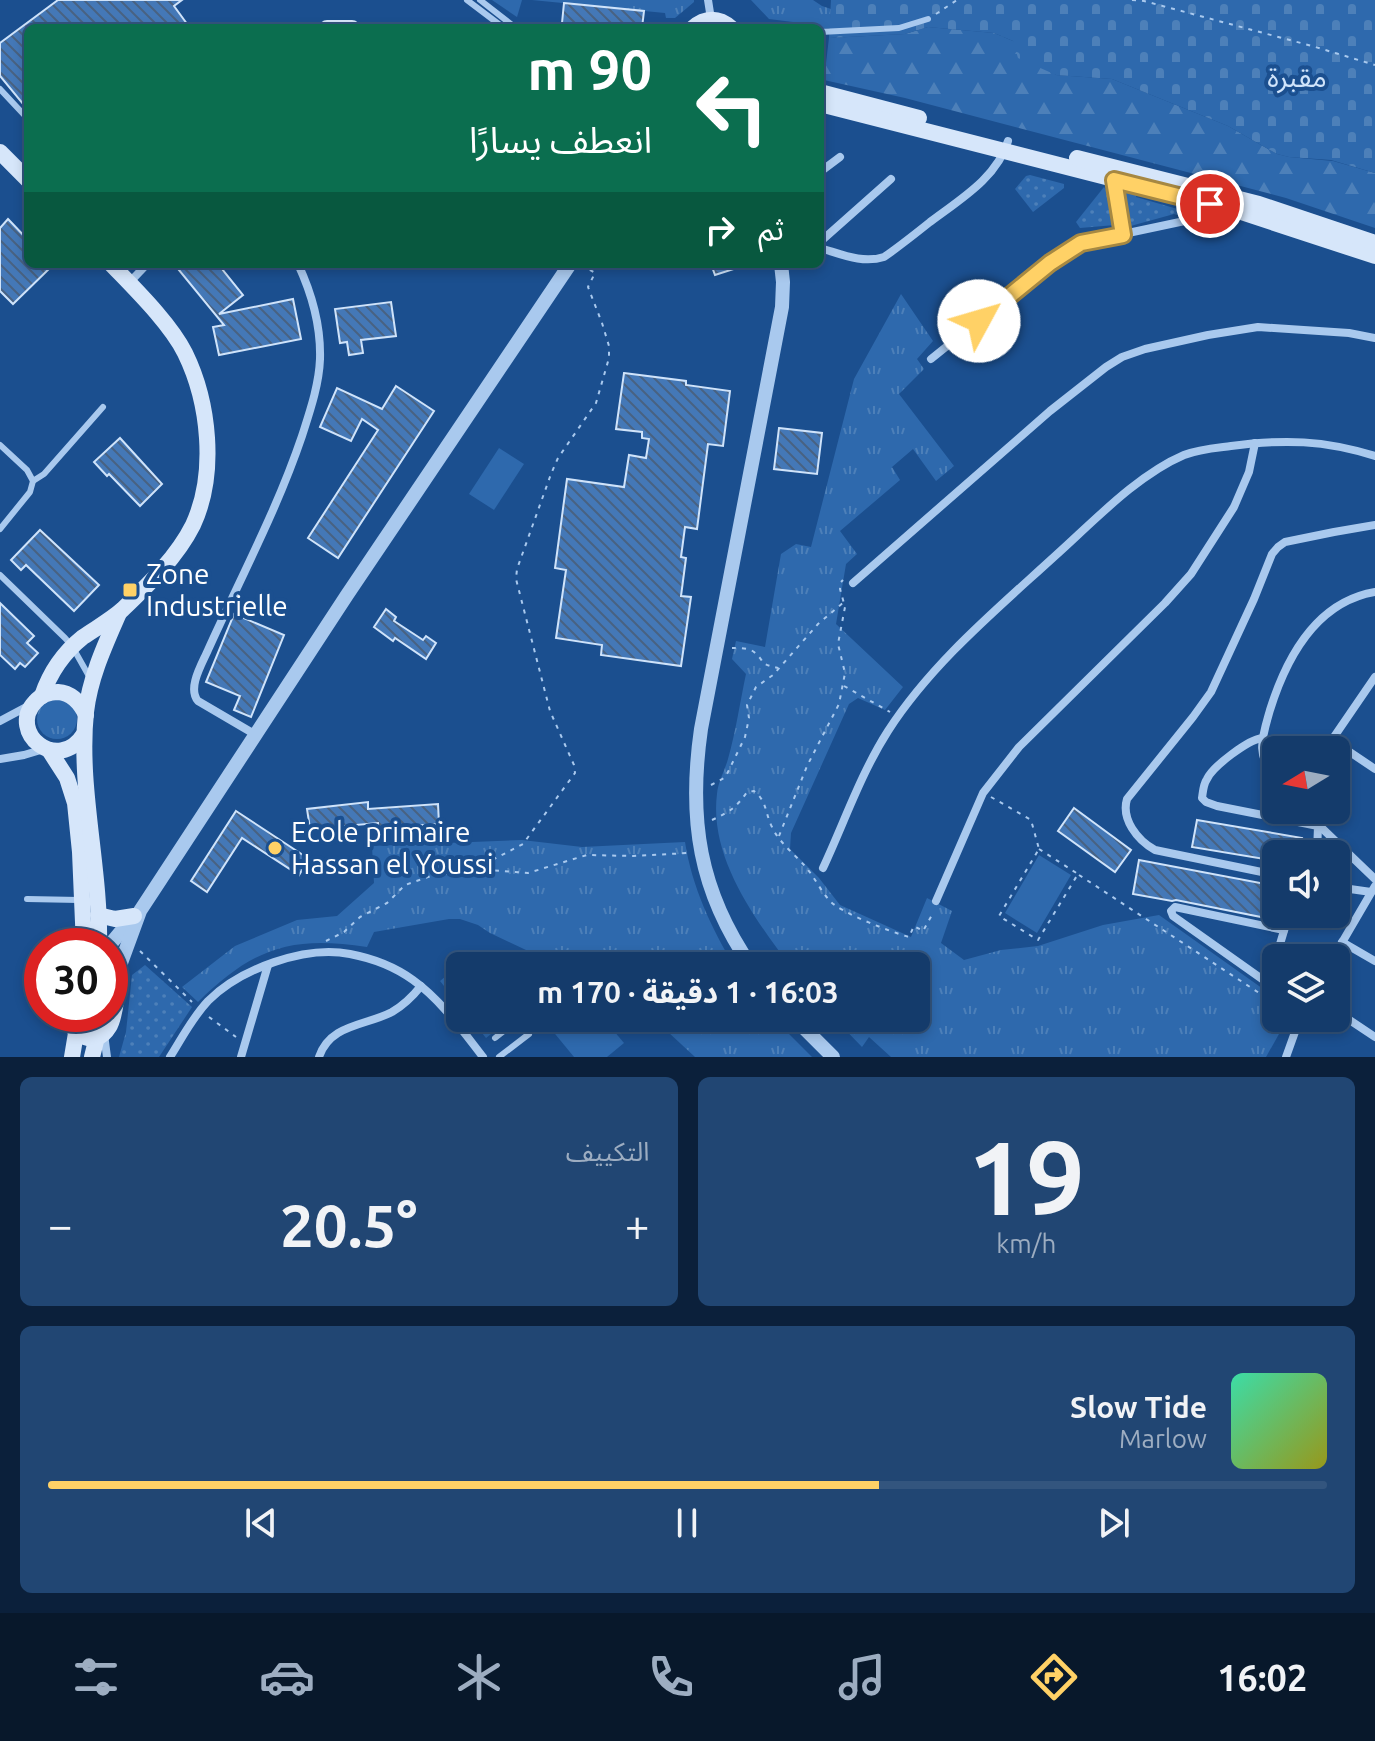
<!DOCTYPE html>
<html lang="ar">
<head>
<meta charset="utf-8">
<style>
	:root { --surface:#143b6b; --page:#214673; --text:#f1f3f6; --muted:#9dadc1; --line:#33557e; --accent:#ffd166 }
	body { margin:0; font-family:Ubuntu,"Noto Sans Arabic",sans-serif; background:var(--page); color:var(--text); direction:rtl; height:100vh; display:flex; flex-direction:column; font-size:30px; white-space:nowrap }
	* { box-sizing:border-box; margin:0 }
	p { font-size:26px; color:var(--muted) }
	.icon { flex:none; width:44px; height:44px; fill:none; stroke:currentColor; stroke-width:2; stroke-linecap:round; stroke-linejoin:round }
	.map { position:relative; height:1057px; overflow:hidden; direction:ltr }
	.drawer { display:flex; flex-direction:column; gap:20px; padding:20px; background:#0b203b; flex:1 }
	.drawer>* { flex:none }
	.top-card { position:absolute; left:24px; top:24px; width:800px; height:244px; border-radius:12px; box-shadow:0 4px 12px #0003,0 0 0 2px var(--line); direction:rtl; background:#0b6e4f; color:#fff; overflow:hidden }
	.needle { width:52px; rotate:260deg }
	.fabs { position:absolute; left:1262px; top:736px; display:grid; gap:16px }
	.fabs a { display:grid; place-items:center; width:88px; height:88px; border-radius:12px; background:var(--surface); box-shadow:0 4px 12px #0003,0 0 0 2px var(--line); font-size:40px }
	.speed { position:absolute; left:24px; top:928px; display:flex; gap:16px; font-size:40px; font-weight:700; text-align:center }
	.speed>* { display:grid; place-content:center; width:104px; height:104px; border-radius:50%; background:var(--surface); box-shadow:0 4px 12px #0003,0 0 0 2px var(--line); line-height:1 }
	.speed .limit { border:12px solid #d22; background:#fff; color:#111 }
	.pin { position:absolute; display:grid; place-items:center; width:68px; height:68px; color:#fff; margin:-34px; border:4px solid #fff; border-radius:50%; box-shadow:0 2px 8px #0007 }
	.me { position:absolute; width:88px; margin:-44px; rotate:51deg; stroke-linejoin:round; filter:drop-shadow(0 0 6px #0008) }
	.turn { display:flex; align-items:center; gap:28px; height:168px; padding:0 40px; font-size:36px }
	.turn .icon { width:104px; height:104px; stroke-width:2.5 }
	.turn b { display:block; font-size:56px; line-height:68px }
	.then { display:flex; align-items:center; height:76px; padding:0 40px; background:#0003; gap:16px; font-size:30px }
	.big { font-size:60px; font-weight:700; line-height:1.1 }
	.drawer .card { flex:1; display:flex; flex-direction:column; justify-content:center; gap:12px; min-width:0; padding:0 28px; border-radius:12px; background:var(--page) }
	.drawer .dial { align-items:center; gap:0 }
	.dial b { font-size:104px; line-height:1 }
	.song { display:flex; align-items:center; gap:24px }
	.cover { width:96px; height:96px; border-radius:12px; background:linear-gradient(135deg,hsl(160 70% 55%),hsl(60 70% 35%)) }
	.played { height:8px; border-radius:4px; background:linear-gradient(90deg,var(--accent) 65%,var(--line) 65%) }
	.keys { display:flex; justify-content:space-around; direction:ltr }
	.heat { display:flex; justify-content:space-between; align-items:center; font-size:44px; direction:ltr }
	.drawer .tiles { flex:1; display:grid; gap:20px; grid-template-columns:1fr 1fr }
	.card:last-child { grid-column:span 2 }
	.trip { position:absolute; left:446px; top:952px; width:484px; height:80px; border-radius:12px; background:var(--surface); box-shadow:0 4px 12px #0003,0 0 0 2px var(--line); font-weight:700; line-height:80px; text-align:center; direction:rtl }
	.menu { display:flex; height:128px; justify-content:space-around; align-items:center; background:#08182b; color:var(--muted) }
	.menu .icon { width:56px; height:56px }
	.menu .on { color:var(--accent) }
	.menu b { font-size:36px; color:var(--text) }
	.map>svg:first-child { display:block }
	.grass { fill:url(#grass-tufts) }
	.forest { fill:url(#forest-firs) }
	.cemetery { fill:url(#cemetery-stones) }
	.park { fill:url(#park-dots) }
	.pitch { fill:#2e69ad }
	.building { fill:url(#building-back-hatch); stroke:#cfe3fa; stroke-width:2 }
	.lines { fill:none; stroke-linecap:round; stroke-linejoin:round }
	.path { stroke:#a9c9ee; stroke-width:2; stroke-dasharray:4 6; stroke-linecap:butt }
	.service { stroke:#a9c9ee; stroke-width:6 }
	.minor { stroke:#a9c9ee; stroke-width:8 }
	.tertiary { stroke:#a9c9ee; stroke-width:14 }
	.secondary { stroke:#d6e6fa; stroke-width:16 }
	.route-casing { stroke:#a68842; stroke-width:20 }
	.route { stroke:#ffd166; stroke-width:14 }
	.poi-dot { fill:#ffd166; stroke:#1b4f8f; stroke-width:3 }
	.labels { text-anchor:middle; stroke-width:8; stroke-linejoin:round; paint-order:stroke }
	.park-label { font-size:28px; fill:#cfe3fa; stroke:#1b4f8f }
	.poi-label { font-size:28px; fill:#fff; stroke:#1b4f8f; text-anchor:start }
</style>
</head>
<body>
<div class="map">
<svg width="1375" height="1057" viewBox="0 0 1375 1057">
	<defs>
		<pattern id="grass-tufts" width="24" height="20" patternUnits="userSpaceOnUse" patternTransform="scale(2)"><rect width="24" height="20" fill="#2e69ad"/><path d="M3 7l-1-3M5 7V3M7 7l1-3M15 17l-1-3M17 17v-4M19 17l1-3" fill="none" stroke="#4d80b9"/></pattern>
		<pattern id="forest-firs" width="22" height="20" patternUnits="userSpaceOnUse" patternTransform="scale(2)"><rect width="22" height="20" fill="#2e69ad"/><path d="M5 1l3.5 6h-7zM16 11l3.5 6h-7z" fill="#4d80b9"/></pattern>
		<pattern id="cemetery-stones" width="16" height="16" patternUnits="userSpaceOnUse" patternTransform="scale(2)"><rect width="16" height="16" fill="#2e69ad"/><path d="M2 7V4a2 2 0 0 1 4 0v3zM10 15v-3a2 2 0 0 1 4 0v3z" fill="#4d80b9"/></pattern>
		<pattern id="park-dots" width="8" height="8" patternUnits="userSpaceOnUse" patternTransform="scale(2)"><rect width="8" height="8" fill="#2e69ad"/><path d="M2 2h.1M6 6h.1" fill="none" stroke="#4d80b9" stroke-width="1.8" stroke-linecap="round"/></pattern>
		<pattern id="building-back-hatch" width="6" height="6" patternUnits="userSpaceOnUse" patternTransform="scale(2)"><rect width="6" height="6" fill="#4478b7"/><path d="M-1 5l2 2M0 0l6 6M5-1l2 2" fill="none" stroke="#486282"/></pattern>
	</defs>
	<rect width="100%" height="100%" fill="#1b4f8f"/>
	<g class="grass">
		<polygon points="492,0 522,0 517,17"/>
		<polygon points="532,0 694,0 694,2 675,18 666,18 665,13"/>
		<polygon points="751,0 813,0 822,6 831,9 830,28 824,29 817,25 769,19"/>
		<path d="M901,294L933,341L917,359L924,369L899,394L954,466L936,481L913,449L892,467L900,480L840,531L857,554L846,564L836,624L903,687L885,710L858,698L849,704L791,833L790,849L819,878L840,905L911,937L927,898L952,911L941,943L964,960L1001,950L1038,946L1103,925L1159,915L1276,998V1018H1288L1266,1057H891L869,1037L862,1047L834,1018H916V966H790C755,919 709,857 717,794C718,782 725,770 728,759C736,731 740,702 746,674L732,659L736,641L765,647L781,554L796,544L811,547L854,379Z"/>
		<circle cx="57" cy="719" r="20"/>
		<path d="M522,840L582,847L685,842C692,887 711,927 734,966H560L490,933L478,925L460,919H449L374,932L367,947C291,935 253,948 198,1002L182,987L235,946L297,920L337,916L374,883L372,846Z"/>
		<polygon points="653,1018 773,1018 812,1057 695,1057"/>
	</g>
	<polygon class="forest" points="928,27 994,33 1013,41 1056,75 1112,79 1228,126 1277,154 1289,157 1333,161 1375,173 1375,228 1286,198 905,98 824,80 829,38 905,34"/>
	<polygon class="cemetery" points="831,0 1375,0 1375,173 1331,160 1289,157 1277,154 1228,126 1112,79 1056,75 1018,58 1013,41 994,33 928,27 905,34 829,38"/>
	<g class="park">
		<polygon points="1030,175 1064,184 1064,188 1033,212 1015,189 1026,176"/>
		<polygon points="1104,187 1109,193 1115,225 1080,228 1076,222"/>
		<polygon points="1122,189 1137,193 1136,197 1181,210 1195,205 1203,209 1201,214 1187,218 1174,214 1127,227"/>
		<polygon points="145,965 192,1007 159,1057 119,1057 126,1032 132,975"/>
	</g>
	<g class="pitch">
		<polygon points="499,448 524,464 494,510 469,494"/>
		<polygon points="1039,855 1071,875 1037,933 1005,913"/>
		<polygon points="474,953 484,966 460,966 460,1006 440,981"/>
		<polygon points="470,1018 511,1018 486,1038"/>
		<polygon points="542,1018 603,1018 624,1043 607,1057 574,1057"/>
	</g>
	<g class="building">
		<polygon points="58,0 182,0 174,6 190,28 28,28 28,110 0,76 0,43"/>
		<polygon points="564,3 644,11 642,28 618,28 562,23"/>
		<polygon points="8,219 28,240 28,264 54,264 13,304 0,291 0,228"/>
		<polygon points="174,264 218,264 243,295 219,314 293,299 301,339 219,355 213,327 224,325"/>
		<polygon points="711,264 743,264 743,266 715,275"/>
		<polygon points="391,302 396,336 361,340 363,353 349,355 347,342 340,343 335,309"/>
		<polygon points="624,373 686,381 686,385 730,391 723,446 708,444 697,529 685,527 681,557 686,558 681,596 691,597 681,666 601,655 602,645 556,638 566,570 555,568 567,479 624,487 629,455 646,458 649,439 642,438 642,432 616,429"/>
		<polygon points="396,386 434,411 338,558 308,538 378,430 362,419 351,441 320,427 337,388 382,409"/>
		<polygon points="779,428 822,433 817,474 774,469"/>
		<polygon points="120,438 162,484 140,506 109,474 107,476 94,462"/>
		<polygon points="40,530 99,585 74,611 26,565 21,570 11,560"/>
		<polygon points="0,603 34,636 27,643 38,653 25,667 20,663 15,669 0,655"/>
		<polygon points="386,609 396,617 394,621 423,640 426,636 436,643 426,659 395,638 393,641 374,627"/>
		<polygon points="234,614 284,635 251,717 234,710 240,696 206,682"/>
		<polygon points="368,802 368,809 438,804 439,824 378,828 378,823 310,829 307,809"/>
		<polygon points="1074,808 1131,850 1115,872 1058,831"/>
		<polygon points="236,811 309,859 299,875 242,838 207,892 191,881"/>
		<polygon points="1197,820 1302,838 1299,854 1276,854 1276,861 1192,847"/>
		<polygon points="1139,860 1276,886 1271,919 1176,900 1172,901 1133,894"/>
	</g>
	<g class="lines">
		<g class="path">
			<polyline points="1132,0 1144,1 1312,46 1375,65"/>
			<polyline points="936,14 957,0"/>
			<path d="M732,648C739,648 749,648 754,652C767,663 757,663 778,668"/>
			<polyline points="844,686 890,712"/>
			<polyline points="711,785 724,778 727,774 745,737 749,718 747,705 756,687 773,675 818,624 844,602"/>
			<polyline points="991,797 1031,820 1039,849"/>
			<path d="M712,820C729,812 736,808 747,792L754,791C767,801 765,813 772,827C778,841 794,854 804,865C814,876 820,890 830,901C841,913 891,932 909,937L914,926L923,931L933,913"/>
			<polyline points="779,836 807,766 839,704 845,673 838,644 845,607 840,589 841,582 843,580"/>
			<polygon points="1039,849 1078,874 1038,940 999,916"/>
			<polyline points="475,869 523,844 575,773 574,765 550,711 516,579 517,569 551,474 558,458 596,403 609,358 609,346 602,323 588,287 595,273 585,267"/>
			<polyline points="1079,875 1276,1004"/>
			<polyline points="326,941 344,932 360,917 387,903 405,885 431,876 475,869 528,873 587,855 633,856 688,853"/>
			<polyline points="65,946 66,935 70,935"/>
			<polyline points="140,951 192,1002"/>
			<polyline points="209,1017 236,1037"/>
		</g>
		<g class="service">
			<polyline points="467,0 504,28"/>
			<polyline points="480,0 516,28"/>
			<polyline points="820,32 899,28 928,19"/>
			<polyline points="0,89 28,119"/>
			<polyline points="0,445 27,470 33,481 30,492 0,529"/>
			<polyline points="33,481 44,474 103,407"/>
			<polyline points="0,575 65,638 72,646 90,678"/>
			<polyline points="27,899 79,900"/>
			<polyline points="495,1038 519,1019"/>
			<polyline points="499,1057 529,1034"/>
		</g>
		<g class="minor">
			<polyline points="708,0 711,19"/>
			<polyline points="820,172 840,157"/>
			<polyline points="1114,180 1123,235"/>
			<polyline points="820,242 891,179"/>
			<path d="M820,248C841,254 862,264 884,257C900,246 915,234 930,222C959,200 997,178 1008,141"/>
			<polyline points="129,283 147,264"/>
			<polyline points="931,359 1050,263 1081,243 1227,212"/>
			<polyline points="853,583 1050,411 1106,367 1122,357 1145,349 1208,335 1258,327 1349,333 1375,338"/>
			<polyline points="0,721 30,705"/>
			<path d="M256,735L198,701C187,688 202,664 208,650C240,579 277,510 302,436C310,411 319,385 320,359C321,325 312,294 298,264"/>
			<path d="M1262,738C1248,740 1213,766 1207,779C1203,785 1203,792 1202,798L1206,802L1217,806L1318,826L1317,854"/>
			<polyline points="1332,740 1375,769"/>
			<polyline points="1325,750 1375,677"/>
			<polyline points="0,759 24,755 44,749"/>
			<path d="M1276,779C1255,755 1262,738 1270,710C1286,659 1316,602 1375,592"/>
			<polyline points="1303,810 1375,879"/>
			<path d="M823,868C844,823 861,773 888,731C932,663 996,610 1055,556C1093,522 1137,475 1184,455C1199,449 1215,448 1231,446C1284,439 1324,440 1375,456"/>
			<path d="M1276,875L1155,850C1137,840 1121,819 1127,799L1193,717L1211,692L1254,599L1272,554L1278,547L1285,542L1334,532L1375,525"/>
			<polyline points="1336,887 1371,892"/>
			<polyline points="936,901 983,793 1019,747 1165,603 1191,574 1234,507 1249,472 1255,443"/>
			<polyline points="1342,942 1375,961"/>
			<polyline points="1333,958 1375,886"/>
			<polyline points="1268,984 1289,914"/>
			<polyline points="1276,989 1173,916 1171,911 1175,907 1284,930"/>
			<polyline points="1336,1011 1375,1037"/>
			<polyline points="104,1034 107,1057"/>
			<path d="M170,1057C182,1038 192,1018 208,1001C240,969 305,945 350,954C371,958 395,967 413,980C441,1000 462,1030 483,1057"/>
			<polyline points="241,1057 268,965"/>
			<path d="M319,1057C330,1024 365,1026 392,1012C404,1005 413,996 421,986"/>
			<polyline points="1286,1057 1300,1018"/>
		</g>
		<g class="tertiary">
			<polyline points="109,946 133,917"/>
			<path d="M751,966C699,891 688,819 701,729L782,307L783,282L781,264"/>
			<polyline points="118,971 140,911 347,595 570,264"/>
			<polyline points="794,1018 833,1057"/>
		</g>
		<g class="secondary">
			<polyline points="327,28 352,28"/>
			<path d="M693,28C705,17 719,17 731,28"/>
			<polyline points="820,92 919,118"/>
			<polyline points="820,104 1235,210 1375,256"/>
			<polyline points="0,152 28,180"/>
			<polyline points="1077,158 1259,204 1375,243"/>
			<path d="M42,696C50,672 63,653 83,637C96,628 111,620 123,609C149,584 177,557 193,525C217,473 209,402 185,353C170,323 134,288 111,264"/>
			<path d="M84,734C58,775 7,732 35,702C41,695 49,692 58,692C72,693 80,702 86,715"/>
			<polyline points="49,750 67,778 75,803 80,852 84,946"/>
			<polyline points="98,915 115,919 134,916"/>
			<path d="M99,946C101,868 78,789 86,712C90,677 105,645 119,613"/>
			<path d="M68,1014C71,1036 96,1049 109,1027C115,1018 120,980 117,969C115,964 114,963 110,959"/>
			<polyline points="72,1057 76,1033"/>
			<polyline points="92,1057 97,1037"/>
		</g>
	</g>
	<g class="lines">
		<g class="route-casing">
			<polyline id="route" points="979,321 1050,263 1081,243 1123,235 1114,180 1210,204"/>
		</g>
		<use href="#route" class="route"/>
	</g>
	<g class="poi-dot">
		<rect x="122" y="582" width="16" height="16" rx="4"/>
		<circle cx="275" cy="848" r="8"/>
	</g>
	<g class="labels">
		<g class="park-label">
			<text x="1297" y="87">مقبرة</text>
		</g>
		<g class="poi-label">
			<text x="146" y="584">Zone<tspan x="146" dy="32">Industrielle</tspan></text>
			<text x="291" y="842">Ecole primaire<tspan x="291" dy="32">Hassan el Youssi</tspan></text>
		</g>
	</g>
</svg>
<div class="fabs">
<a><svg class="needle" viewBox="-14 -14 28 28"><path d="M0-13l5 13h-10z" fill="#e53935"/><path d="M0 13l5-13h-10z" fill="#9dadc1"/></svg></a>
<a><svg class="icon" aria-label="sound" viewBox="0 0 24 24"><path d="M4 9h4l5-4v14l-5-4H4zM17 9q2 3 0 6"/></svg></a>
<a><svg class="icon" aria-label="layers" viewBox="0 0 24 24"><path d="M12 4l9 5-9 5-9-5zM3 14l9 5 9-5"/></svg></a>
</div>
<div class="speed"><div class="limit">30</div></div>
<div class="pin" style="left:1210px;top:204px;background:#d93025"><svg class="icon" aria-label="arrive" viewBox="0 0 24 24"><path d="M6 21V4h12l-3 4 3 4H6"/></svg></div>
<svg class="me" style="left:979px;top:321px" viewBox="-20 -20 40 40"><circle r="19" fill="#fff"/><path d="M0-13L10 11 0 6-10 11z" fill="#ffd166"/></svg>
<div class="trip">16:03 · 1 دقيقة · 170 m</div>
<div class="top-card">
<div class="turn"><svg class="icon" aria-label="left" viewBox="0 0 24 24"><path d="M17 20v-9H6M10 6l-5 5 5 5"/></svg><div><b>90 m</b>انعطف يسارًا</div></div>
<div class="then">ثم<svg class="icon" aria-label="right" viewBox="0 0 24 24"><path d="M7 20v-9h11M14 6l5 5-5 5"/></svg></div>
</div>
</div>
<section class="drawer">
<div class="tiles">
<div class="card dial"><b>19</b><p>km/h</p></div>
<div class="card"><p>التكييف</p>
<div class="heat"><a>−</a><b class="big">20.5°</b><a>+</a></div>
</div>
<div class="card">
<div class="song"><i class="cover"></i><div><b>Slow Tide</b><p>Marlow</p></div></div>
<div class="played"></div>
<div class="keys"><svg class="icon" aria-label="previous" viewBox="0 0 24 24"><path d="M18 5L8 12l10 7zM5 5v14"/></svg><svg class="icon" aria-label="pause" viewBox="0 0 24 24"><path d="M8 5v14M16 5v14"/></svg><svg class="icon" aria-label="next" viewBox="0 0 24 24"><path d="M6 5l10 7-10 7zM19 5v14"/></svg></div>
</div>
</div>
</section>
<nav class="menu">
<b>16:02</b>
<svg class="icon on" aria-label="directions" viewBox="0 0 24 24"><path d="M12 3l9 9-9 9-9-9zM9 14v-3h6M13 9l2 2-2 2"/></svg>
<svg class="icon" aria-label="music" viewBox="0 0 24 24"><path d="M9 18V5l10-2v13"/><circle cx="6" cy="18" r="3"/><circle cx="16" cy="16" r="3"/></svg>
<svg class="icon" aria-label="phone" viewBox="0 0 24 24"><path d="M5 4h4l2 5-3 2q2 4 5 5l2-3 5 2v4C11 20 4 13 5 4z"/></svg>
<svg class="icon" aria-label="climate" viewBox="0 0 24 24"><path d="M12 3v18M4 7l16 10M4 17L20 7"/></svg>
<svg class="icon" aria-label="car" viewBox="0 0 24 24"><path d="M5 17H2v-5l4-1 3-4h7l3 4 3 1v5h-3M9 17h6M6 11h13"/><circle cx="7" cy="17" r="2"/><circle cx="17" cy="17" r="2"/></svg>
<svg class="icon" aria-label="filters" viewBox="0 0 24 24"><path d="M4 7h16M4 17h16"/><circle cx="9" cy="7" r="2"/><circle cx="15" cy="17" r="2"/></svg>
</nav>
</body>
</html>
